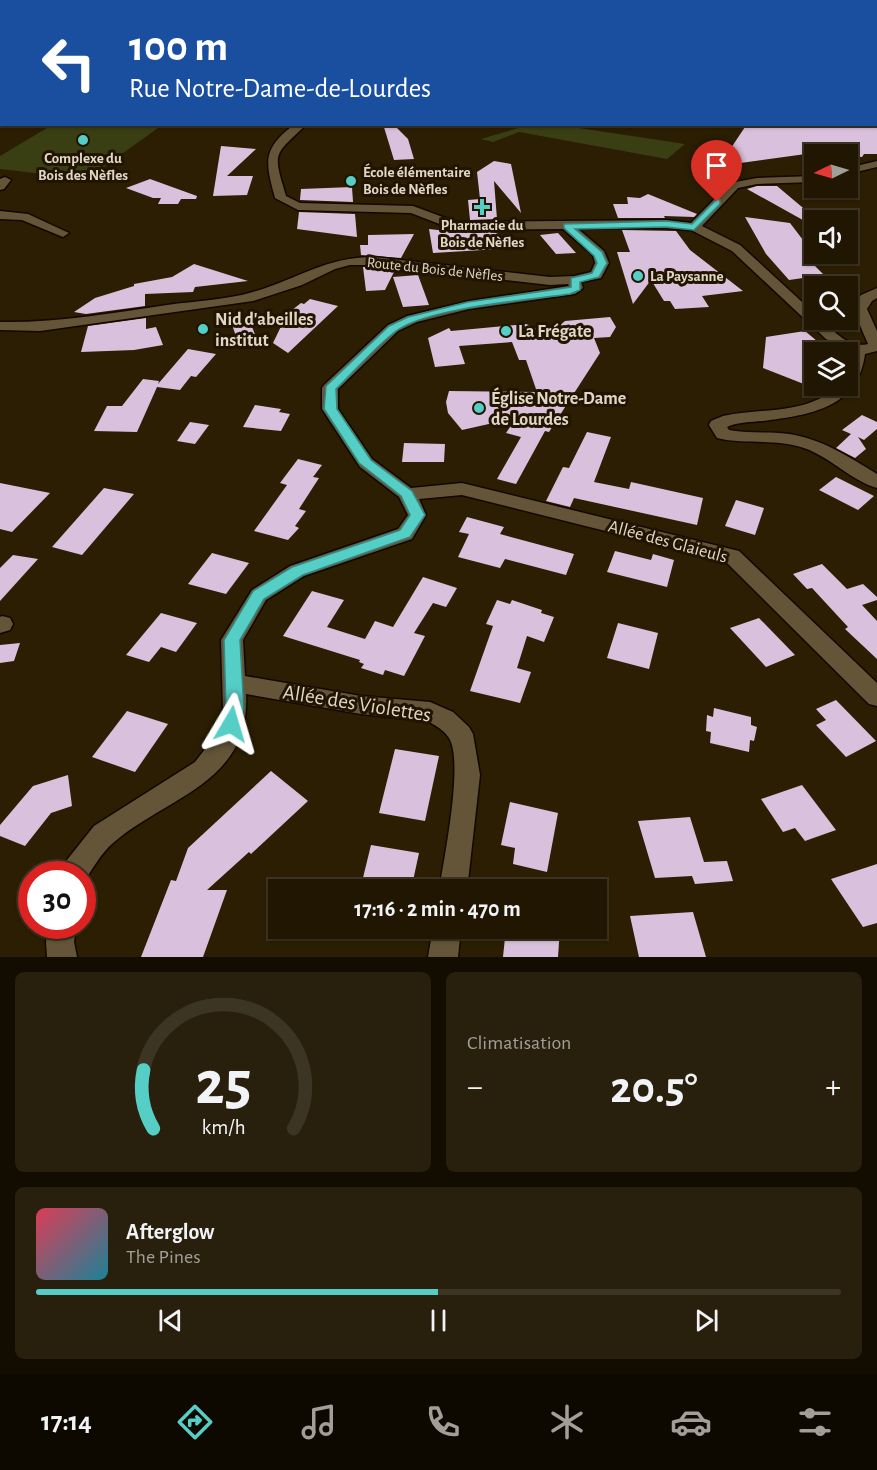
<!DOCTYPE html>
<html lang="fr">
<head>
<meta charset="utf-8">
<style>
	:root { --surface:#201602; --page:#281f0c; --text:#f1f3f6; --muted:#a29f99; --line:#3d3524; --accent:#55cec5 }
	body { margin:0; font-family:"Alegreya Sans",sans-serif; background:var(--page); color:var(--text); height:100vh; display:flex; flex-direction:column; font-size:22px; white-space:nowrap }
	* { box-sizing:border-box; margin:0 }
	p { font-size:20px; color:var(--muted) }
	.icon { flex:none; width:33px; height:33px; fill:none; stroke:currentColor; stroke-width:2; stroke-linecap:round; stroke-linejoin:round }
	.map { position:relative; height:957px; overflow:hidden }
	.details { display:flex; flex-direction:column; gap:15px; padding:15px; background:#120c01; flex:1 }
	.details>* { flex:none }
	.guide { position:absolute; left:0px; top:0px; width:878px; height:126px; box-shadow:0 2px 4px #0004,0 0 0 2px var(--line); background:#1a4fa0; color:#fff; overflow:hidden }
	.needle { width:39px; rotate:265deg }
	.controls { position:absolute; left:804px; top:144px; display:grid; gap:12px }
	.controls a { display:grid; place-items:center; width:54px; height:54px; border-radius:0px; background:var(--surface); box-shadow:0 2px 4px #0004,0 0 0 2px var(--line); font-size:30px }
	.speed { position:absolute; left:18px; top:861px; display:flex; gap:12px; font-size:30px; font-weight:700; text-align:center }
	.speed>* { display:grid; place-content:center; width:78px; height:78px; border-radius:50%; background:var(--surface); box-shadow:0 2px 4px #0004,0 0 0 2px var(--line); line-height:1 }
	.speed .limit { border:9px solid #d22; background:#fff; color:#111 }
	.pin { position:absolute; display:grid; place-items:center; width:51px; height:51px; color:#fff; margin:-62px -26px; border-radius:50% 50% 50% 0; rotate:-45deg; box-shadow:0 0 6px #0007 }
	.pin .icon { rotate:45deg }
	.me { position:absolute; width:66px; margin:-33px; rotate:7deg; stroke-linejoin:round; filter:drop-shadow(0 0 4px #0008) }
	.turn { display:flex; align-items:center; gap:21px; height:126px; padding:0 30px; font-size:27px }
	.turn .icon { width:78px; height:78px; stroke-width:2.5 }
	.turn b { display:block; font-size:42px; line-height:51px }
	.big { font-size:45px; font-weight:700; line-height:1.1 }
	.details .widget { flex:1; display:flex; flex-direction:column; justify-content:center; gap:9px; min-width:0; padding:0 21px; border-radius:9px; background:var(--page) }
	.details .dial { align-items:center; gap:0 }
	.dial svg { height:156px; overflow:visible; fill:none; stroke:var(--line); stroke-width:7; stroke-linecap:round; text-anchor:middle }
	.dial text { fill:var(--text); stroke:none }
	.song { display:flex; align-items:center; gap:18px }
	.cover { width:72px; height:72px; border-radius:9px; background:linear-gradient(135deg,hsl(350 70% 55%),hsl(190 70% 35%)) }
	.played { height:6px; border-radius:3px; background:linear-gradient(90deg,var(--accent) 50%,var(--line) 50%) }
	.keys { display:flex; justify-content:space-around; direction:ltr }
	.heat { display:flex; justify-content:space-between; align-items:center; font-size:33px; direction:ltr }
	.details .tiles { flex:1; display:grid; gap:15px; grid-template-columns:1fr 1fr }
	.widget:last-child { grid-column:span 2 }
	.trip { position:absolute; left:268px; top:879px; width:339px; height:60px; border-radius:0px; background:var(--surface); box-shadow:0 2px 4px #0004,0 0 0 2px var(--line); font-weight:700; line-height:60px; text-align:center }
	.tabs { display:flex; height:96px; justify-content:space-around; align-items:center; background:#0d0901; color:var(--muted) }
	.tabs .icon { width:42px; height:42px }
	.tabs .current { color:var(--accent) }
	.tabs b { font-size:27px; color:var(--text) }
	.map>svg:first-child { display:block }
	.green { fill:#393f13 }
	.building { fill:#d9c1dd }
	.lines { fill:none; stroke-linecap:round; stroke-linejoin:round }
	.street-casing { stroke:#130700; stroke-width:3 }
	.street { fill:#645538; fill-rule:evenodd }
	.route { fill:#55cec5; stroke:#378680; stroke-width:1.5 }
	.poi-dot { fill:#55cec5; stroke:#211400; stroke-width:2 }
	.labels { text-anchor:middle; stroke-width:6; stroke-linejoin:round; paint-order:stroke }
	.far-poi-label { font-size:15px; font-weight:bold; fill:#e0d7c7; stroke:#211400 }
	.far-street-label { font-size:15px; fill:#e0d7c7; stroke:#211400 }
	.poi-label { font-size:18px; font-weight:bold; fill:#e0d7c7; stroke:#211400; text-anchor:start }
	.street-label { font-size:18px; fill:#e0d7c7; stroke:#211400 }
	.near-street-label { font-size:21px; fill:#e0d7c7; stroke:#211400 }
</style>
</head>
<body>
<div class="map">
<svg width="877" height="957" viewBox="0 0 877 957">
	<rect width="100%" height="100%" fill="#2b1e02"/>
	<g class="green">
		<polygon points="52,125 52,124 162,125 87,179 0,169 0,156"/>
		<polygon points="559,125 685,144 667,159 519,132 493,142 481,139 525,126"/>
	</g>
	<g class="building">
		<polygon points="383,124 393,124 408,139 414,159 394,160"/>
		<polygon points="747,124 877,124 877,154 864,154 862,157 813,153 719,166"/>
		<polygon points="221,146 256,149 227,176 253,176 247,195 213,196"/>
		<polygon points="494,161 511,164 521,213 494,181 497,219 470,220 468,200 480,199 477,172"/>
		<polygon points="150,179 197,196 196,199 181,199 178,204 158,204 161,198 153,198 126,188"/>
		<polygon points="757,186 777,186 815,218 810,224 747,189"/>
		<polygon points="352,187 353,202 300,200 301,189"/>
		<polygon points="648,194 697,214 694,217 664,216 665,218 618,218 613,204 628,204 627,197 640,198"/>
		<polygon points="299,212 355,214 357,237 297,229"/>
		<polygon points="745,217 790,223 816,257 806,257 835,286 811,286 803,278 789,280 766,254"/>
		<polygon points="429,229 455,232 498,232 499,249 433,253"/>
		<polygon points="622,230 676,231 690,250 743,291 702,296 709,307 675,309 670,301 664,301 651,280 633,304 617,252 630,252"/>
		<polygon points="558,233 576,253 556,254 540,235"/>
		<polygon points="414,234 401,258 361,255 360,245 368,245 368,235"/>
		<polygon points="194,264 248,281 195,287 193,292 145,294 145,306 86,314 74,312 95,298 134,286 134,284 172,277"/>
		<polygon points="363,267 374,267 395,270 385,290 366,291"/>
		<polygon points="418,275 429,305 403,307 393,277"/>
		<polygon points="310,299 338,306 288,353 273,343 287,314 301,303 304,304"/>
		<polygon points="610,317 616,327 610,337 594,338 600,353 549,432 545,431 516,484 497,479 521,437 506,433 516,418 462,430 448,413 446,402 449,391 537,392 526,360 519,360 512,342 459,346 465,364 435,367 428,338 449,328 451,331 526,324 550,334 565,321"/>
		<polygon points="146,318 146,329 156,327 163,345 134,350 81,352 88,326"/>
		<polygon points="249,319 259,345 237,339 231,322"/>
		<polygon points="805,331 830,352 814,352 814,388 763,368 766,337"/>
		<polygon points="188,349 216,354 196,377 191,376 180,390 157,387 137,432 94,431 107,406 122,406 143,379 159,381 158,384"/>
		<polygon points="255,405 281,409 279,412 290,414 281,431 243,427"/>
		<polygon points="862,415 877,422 877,429 864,440 858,437 866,449 855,458 836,448 851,434 842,430"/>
		<polygon points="190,422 209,425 195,444 177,441"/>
		<polygon points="587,432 611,437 594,482 629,489 631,482 703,498 697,525 574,498 570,507 546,501 563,467 569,468"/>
		<polygon points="404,443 445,444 444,462 402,462"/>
		<polygon points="298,459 322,465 313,477 319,478 299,509 306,511 295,526 299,528 288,540 254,531 287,485 280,483"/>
		<polygon points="836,477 874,496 858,510 819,490"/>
		<polygon points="0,483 50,493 12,532 0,529"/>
		<polygon points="104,488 134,494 82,555 52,547"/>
		<polygon points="736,500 764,508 755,535 725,526"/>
		<polygon points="467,517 504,527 500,534 574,554 566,575 505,559 500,568 458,557 469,534 459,532"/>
		<polygon points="615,551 651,560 653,554 674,560 667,587 607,572"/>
		<polygon points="212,553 249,563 226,594 188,584"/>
		<polygon points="13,555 38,559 0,601 0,568"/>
		<polygon points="822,564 847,589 863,584 877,597 877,600 862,605 877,621 877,659 845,629 848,627 812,588 807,589 793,574"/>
		<polygon points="423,577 457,588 446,607 433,603 414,633 425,636 404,676 385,670 383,675 361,668 364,664 359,662 360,660 283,636 312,591 344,600 327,627 365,639 375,621 393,627"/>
		<polygon points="497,600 510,604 512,600 542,610 541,613 554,617 544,642 527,636 517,668 531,672 520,703 470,691 493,626 486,624"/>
		<polygon points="161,613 197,623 176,652 161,647 149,662 126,655"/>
		<polygon points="759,618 795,655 766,667 730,628"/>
		<polygon points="618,623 658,633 649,669 607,658"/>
		<polygon points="20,643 14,661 0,663 0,645"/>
		<polygon points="836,700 876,741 846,757 816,725 826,720 816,709"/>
		<polygon points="714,708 751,717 751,725 757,727 754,741 750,740 749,752 710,743 711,732 706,731 707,715 713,717"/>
		<polygon points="127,711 168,724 135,772 92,757"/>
		<polygon points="395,749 439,756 425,821 379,813"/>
		<polygon points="271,771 308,801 251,854 249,852 207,890 227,890 203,957 141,957 171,880 176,881 188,848"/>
		<polygon points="68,775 72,806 51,813 25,846 0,836 0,825 33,786"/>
		<polygon points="802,785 836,830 805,841 795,828 783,832 761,799"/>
		<polygon points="510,802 558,813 547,872 513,864 515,848 501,845"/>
		<polygon points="690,817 704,862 727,861 733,881 695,884 692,876 655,878 638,821"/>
		<polygon points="371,845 419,853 411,890 360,890"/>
		<polygon points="877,864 877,923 863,927 831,879"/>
		<polygon points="693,912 706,957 639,957 630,916"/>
		<polygon points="506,928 560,928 558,957 503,957"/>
	</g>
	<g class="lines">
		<g class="street-casing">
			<g id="street">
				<polygon points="122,0 155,0 158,2 119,2"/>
				<polygon points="217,0 223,0 224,2 217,2"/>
				<polygon points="313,0 319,0 320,2 313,2"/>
				<rect x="394" y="0" width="6" height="2"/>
				<rect x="437" y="0" width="6" height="2"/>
				<polygon points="612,0 618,0 611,2"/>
				<polygon points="627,0 634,0 626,2"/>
				<polygon points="0,1 4,2 2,2 2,5"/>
				<rect x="0" y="20" width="2" height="4"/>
				<rect x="876" y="28" width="1" height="4"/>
				<rect x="876" y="47" width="1" height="5"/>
				<rect x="0" y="64" width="2" height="6"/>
				<rect x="876" y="101" width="1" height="7"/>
				<path d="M295,124H307C274,156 272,150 286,196L300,203L413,206L456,222L666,220L691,223L730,183L757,178L814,176V182L757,184L738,188L702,226L740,245L814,313V320H822C834,331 849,349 868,344L853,309L861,295L877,288V298L872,301L867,309L877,331V351L865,354C858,408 810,415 763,421C751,422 738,422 727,427L729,430C749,434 769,431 789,434C822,439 849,457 877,474V488C852,481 830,457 804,448C776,438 745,445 717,438L709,425L711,421L723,416C755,409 790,413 819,399C831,393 835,386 848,386L850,352L826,339L732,251L691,230L666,228H577L604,251L609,263L601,278L581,282L583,288L575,294L469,309L417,322L398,331L338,389V409L372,459L411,488L462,483L739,551L877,683V706L869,704L725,561L462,495L419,499L426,515L412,539L304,576L266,600L243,640L245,676L361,696L430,702L453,712L469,727L473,734L480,775L467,890H439C444,859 464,761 449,738C444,730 435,725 427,721L361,714L246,694C251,783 166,797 113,843C101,853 92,870 83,883L82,874H60L63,865L94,826L195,762L216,735L223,709L221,640L252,590L290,566L398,529L408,515L399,497L360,467L322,409V388L324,385L388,325L407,316L469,301L569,286L568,284L550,285L374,265H350L335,269L302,285L253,301L40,331L0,330V322C56,323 112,313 167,305C195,301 226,300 253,292C298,279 325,257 374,257L550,277L574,276L591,272L595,263L593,255L563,229L455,230L411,213L298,210L275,198C265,161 262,149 295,124Z"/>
				<polygon points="877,161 877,167 848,174 848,168"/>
				<polygon points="5,177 11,180 4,189 0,190 0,179"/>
				<polygon points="0,211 28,214 69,233 63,237 22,220 0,219"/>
				<polygon points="2,616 10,618 13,624 10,630 0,633 0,617"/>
				<polygon points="48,926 76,926 74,942 77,957 47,957 46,942"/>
				<polygon points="433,928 461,928 458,957 428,957"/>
			</g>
		</g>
		<use href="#street" class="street"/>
	</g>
	<path class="route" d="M717,199L720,200V204L694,230L666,227L575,229L602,252L607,263L599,277L580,282V290L570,294C528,300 427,308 396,331C374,348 356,370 336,389L337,409L371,460L412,491L425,515L410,537L303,575L264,599L240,640L244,710L238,729L231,731L225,729L222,724L226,710L224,640L253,591L292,567L400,530L410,515L401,496L359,463L324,409L326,386L389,326L408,317L468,302L571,287V278L592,273L597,263L594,256L564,228V224L666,221L692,224Z"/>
	<g class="poi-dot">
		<circle cx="83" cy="140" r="6"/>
		<circle cx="351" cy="181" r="6"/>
		<path d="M479 198h6v6h6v6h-6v6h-6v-6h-6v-6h6z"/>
		<circle cx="638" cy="276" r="6"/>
		<circle cx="203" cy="329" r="6"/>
		<circle cx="506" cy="331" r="6"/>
		<circle cx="479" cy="408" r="6"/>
	</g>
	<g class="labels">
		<g class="far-poi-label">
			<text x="83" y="163">Complexe du<tspan x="83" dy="17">Bois des Nèfles</tspan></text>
			<text x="363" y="177" text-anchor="start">École élémentaire<tspan x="363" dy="17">Bois de Nèfles</tspan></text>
			<text x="482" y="230">Pharmacie du<tspan x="482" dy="17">Bois de Nèfles</tspan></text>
			<text x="650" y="281" text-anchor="start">La Paysanne</text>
		</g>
		<g class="far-street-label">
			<text transform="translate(435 269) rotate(6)" y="5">Route du Bois de Nèfles</text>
		</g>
		<g class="poi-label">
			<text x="215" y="325">Nid d'abeilles<tspan x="215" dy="21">institut</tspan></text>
			<text x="518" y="337">La Frégate</text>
			<text x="491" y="404">Église Notre-Dame<tspan x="491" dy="21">de Lourdes</tspan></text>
		</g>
		<g class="street-label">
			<text transform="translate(668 541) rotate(15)" y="6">Allée des Glaieuls</text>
		</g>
		<g class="near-street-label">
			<text transform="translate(357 703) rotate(9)" y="7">Allée des Violettes</text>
		</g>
	</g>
</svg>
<div class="controls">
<a><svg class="needle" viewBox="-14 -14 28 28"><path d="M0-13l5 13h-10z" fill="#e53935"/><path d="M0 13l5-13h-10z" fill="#a29f99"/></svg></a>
<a><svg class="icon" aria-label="sound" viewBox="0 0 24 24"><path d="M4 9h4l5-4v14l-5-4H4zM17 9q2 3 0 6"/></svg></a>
<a><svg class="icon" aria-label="search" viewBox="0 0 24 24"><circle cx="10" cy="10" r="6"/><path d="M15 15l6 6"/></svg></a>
<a><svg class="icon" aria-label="layers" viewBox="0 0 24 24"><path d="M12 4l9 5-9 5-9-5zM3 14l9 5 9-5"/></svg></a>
</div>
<div class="speed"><div class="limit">30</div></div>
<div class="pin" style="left:717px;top:202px;background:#d93025"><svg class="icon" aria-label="arrive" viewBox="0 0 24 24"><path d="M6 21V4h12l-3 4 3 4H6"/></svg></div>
<svg class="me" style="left:231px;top:724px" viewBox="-20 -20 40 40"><path d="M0-17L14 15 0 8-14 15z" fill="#55cec5" stroke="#fff" stroke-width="4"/></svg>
<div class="trip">17:16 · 2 min · 470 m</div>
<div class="guide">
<div class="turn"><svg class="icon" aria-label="left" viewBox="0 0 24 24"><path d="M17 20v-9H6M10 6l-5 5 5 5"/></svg><div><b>100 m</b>Rue Notre-Dame-de-Lourdes</div></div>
</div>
</div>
<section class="details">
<div class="tiles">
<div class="widget dial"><svg viewBox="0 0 100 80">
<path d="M14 69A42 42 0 1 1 86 69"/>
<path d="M14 69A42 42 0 0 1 9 39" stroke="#55cec5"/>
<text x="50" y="56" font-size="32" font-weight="700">25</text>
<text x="50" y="72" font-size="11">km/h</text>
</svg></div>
<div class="widget"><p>Climatisation</p>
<div class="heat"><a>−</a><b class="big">20.5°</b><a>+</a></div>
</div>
<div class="widget">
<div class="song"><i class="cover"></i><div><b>Afterglow</b><p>The Pines</p></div></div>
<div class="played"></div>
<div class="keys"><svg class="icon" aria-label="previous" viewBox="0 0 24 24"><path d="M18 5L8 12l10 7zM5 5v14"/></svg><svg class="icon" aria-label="pause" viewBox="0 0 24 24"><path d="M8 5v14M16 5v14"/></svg><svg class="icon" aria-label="next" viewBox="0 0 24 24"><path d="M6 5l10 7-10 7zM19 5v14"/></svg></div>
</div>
</div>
</section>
<nav class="tabs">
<b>17:14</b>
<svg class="icon current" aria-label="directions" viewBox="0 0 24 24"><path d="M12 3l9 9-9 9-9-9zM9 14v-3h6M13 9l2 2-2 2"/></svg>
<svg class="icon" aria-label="music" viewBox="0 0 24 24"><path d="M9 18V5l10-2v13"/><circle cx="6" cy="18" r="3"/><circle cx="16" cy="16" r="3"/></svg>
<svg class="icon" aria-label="phone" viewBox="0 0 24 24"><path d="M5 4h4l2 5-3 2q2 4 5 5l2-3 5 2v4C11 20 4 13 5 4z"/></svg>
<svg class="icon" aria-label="climate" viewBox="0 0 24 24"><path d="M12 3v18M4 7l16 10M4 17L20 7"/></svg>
<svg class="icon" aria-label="car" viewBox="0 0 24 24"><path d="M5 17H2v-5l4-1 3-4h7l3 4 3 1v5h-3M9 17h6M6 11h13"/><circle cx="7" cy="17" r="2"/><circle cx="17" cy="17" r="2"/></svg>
<svg class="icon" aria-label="filters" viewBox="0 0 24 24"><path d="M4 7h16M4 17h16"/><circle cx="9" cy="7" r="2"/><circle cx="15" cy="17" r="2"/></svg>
</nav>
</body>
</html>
